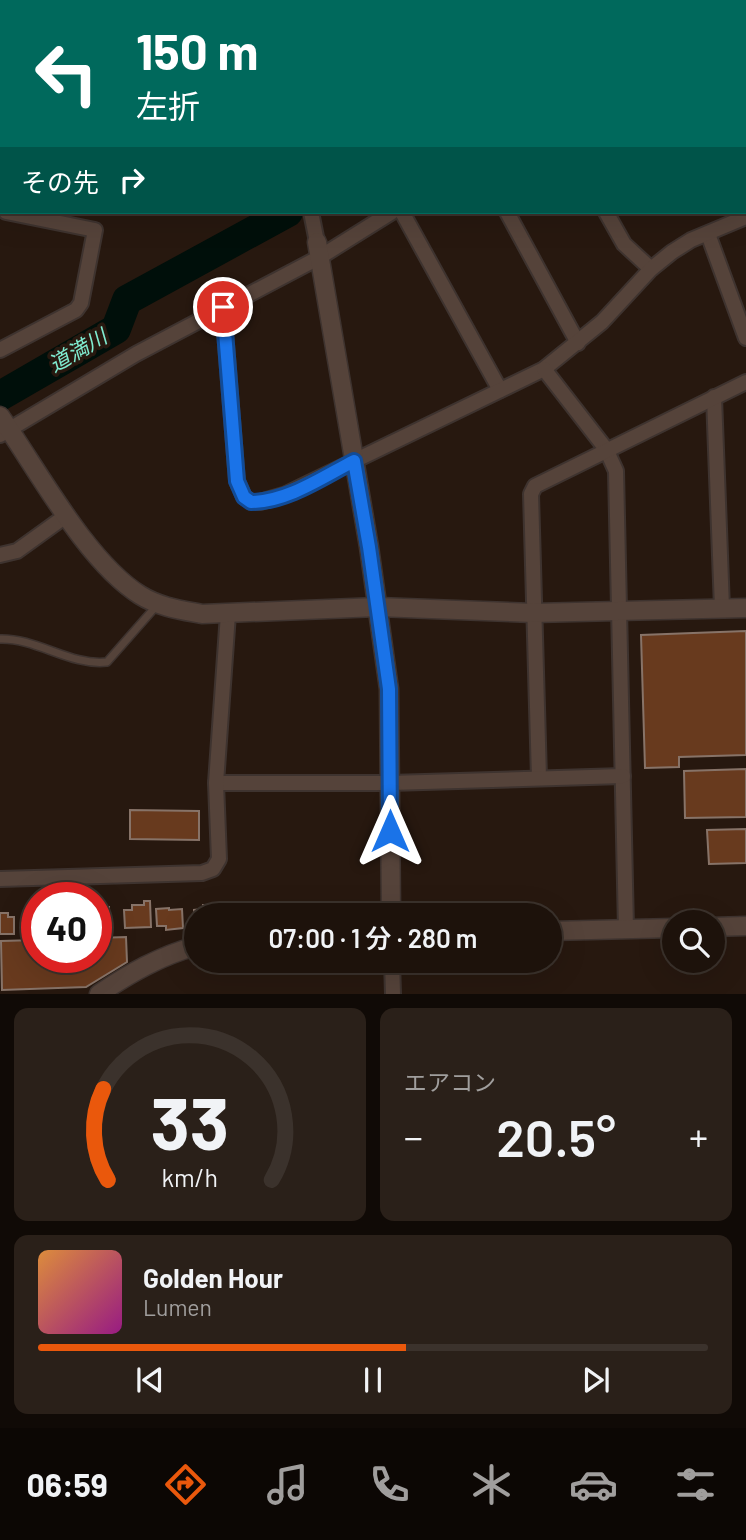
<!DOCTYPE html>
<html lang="ja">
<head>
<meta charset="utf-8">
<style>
	:root { --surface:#1d120b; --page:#2a2019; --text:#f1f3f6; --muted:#a09e9d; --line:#3b322c; --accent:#ea580c }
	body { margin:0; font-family:Barlow,"Noto Sans JP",sans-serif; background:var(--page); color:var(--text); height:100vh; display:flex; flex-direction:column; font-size:26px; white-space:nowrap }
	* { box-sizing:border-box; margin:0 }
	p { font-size:23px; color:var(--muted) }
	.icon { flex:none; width:38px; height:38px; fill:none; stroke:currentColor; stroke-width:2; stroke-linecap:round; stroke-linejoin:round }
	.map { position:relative; height:994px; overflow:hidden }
	.side { display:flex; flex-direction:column; gap:14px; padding:14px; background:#100a06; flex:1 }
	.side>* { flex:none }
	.top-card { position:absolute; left:0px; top:0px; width:747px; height:214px; box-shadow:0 7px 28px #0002,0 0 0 2px var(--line); background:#00695c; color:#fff; overflow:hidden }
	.fabs { position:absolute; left:662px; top:910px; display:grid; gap:14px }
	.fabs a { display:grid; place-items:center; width:63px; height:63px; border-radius:50%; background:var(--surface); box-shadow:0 7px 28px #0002,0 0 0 2px var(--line); font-size:35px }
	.speed { position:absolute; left:21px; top:882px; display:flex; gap:14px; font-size:35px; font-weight:700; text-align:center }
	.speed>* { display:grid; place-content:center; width:91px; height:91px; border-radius:50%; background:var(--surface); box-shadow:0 7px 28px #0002,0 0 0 2px var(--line); line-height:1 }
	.speed .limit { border:10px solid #d22; background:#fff; color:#111 }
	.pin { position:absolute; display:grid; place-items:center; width:60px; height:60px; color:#fff; margin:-30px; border:4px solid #fff; border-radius:50%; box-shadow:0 2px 7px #0007 }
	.me { position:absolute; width:77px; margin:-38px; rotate:0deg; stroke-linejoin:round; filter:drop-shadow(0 0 5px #0008) }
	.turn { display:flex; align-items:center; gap:24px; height:147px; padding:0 21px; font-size:32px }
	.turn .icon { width:91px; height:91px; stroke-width:2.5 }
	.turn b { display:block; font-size:49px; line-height:60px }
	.then { display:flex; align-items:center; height:66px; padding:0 21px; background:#0003; gap:14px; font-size:26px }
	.big { font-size:52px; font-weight:600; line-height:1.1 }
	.side .tile { flex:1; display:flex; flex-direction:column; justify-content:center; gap:10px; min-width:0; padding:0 24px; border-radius:14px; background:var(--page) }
	.side .dial { align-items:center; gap:0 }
	.dial svg { height:182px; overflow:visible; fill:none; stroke:var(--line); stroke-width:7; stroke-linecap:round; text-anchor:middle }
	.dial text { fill:var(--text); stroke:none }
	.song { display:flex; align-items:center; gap:21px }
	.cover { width:84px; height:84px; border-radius:10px; background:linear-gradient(135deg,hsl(30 70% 55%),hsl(310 70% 35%)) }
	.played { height:7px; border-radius:4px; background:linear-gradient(90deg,var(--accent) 55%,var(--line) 55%) }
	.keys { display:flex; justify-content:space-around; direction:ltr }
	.heat { display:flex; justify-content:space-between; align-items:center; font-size:38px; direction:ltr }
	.side .tiles { flex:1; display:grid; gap:14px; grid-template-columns:1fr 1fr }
	.tile:last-child { grid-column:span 2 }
	.trip { position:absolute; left:184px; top:903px; width:378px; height:70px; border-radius:35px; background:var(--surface); box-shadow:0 7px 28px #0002,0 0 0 2px var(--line); font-weight:600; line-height:70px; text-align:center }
	.dock { display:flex; height:112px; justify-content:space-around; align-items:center; background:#0c0704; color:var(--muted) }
	.dock .icon { width:49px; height:49px }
	.dock .current { color:var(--accent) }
	.dock b { font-size:32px; color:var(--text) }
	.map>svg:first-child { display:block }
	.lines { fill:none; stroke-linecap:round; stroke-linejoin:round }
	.river { stroke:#000f0a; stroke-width:30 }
	.building { fill:#683a1e; stroke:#877368; stroke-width:2 }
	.service-casing { stroke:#3e332f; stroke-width:10 }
	.minor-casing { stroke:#3e332f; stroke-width:18 }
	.tertiary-casing { stroke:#3e332f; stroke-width:21 }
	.service { stroke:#55433a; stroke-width:7 }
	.minor { stroke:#55433a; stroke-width:14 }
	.tertiary { stroke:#55433a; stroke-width:18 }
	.route-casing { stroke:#114b97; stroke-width:18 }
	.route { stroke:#1a73e8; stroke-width:12 }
	.labels { text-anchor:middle; stroke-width:7; stroke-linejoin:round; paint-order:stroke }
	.water-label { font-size:21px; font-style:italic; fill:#80ecd1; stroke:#27180f }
</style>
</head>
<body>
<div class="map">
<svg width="746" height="994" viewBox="0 0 746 994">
	<rect width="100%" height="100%" fill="#27180f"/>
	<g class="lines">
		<g class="river">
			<polyline points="662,2 665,0"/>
			<polyline points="0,396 116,329 127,300 288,212"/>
		</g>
	</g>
	<g class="building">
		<polygon points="195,0 321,0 195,2"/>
		<polygon points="366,0 475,0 365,2"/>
		<polygon points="500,0 545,0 500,2"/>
		<polygon points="746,631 746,755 679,757 679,767 645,768 641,635"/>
		<polygon points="746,769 746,817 685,818 684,771"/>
		<polygon points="130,810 199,811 199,840 130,839"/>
		<polygon points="746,829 746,863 709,864 707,830"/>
		<polygon points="144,901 150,901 151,927 125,928 124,910 132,910 132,905 144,905"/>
		<polygon points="203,905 218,905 218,915 196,915 195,929 194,910 203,909"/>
		<rect x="96" y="907" width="13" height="24"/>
		<polygon points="169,908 169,910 182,909 183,928 166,930 166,926 157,926 156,909"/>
		<polygon points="35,909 37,909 37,933 23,933 23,915 35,915"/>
		<polygon points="0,913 8,913 8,917 14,917 14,934 0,934"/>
		<polygon points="126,937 127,962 86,987 2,990 1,941 37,940 37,957 96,957 96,938"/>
	</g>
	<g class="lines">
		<g class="service-casing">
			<path id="service" d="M0,639C37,638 70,666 107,662L158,604"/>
		</g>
		<g class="minor-casing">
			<g id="minor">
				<polyline points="35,2 35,0"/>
				<polyline points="333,2 334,0"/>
				<polyline points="0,172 2,164"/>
				<polyline points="311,212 317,242"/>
				<polyline points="402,212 500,390"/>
				<polyline points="507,212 578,343"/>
				<polyline points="606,212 624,244 651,269"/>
				<polyline points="708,234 746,338"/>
				<polyline points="223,307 237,481 244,497 251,502 260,502 284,495 544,369 602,322 651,269 672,252 691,240 746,217"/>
				<polyline points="0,350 76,310 81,303 95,230 6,212"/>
				<polyline points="544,369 606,449 616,471 626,929"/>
				<polyline points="714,397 722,608"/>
				<polyline points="0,435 136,354 320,257 392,212"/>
				<polyline points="0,555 17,551 67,515"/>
				<polyline points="539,778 531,494 535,486 746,382"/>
				<polyline points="216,783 390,783 623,776"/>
				<polyline points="0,879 202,873 213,869 219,859 216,783 228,614"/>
				<polyline points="392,961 393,994"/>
			</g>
		</g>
		<g class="tertiary-casing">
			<g id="tertiary">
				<polyline points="317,242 369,547 389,689 391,915"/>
				<path d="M0,416C38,470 86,561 140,595C159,607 181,610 202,614L378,607L533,613L746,608"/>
				<polyline points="712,927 746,926"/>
				<polyline points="550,931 674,928"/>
				<path d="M99,994C130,973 160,956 196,946"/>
			</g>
		</g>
		<use href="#service" class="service"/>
		<use href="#minor" class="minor"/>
		<use href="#tertiary" class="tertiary"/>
	</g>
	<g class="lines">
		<g class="route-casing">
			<path id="route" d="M223,307L237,481L244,497L251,502C287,502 323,477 354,461L369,547L389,689L390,831"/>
		</g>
		<use href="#route" class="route"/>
	</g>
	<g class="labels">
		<g class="water-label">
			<text transform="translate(78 351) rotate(-30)" y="7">道満川</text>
		</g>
	</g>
</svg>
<div class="fabs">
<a><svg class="icon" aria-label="search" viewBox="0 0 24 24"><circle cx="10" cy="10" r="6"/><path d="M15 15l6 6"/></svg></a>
</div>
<div class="speed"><div class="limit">40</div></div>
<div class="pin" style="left:223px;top:307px;background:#d93025"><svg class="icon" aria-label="arrive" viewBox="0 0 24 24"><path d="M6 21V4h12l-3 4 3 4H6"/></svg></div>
<svg class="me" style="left:390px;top:831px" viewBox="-20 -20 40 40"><path d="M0-17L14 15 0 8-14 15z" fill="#1a73e8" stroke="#fff" stroke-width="4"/></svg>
<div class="trip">07:00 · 1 分 · 280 m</div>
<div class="top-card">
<div class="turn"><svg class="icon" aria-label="left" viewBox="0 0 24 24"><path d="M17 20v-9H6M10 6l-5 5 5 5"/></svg><div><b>150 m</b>左折</div></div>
<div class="then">その先<svg class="icon" aria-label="right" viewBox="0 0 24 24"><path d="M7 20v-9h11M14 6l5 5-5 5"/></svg></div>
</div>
</div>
<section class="side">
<div class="tiles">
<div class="tile dial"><svg viewBox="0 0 100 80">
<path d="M14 69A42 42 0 1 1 86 69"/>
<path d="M14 69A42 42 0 0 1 12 29" stroke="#ea580c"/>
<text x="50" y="56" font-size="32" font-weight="700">33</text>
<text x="50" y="72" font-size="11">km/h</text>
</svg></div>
<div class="tile"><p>エアコン</p>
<div class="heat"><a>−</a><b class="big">20.5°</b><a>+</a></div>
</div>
<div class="tile">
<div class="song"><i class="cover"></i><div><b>Golden Hour</b><p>Lumen</p></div></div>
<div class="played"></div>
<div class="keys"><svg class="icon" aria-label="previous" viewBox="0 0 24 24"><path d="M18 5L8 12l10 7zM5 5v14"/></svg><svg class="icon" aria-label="pause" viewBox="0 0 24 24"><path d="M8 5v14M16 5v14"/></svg><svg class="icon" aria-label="next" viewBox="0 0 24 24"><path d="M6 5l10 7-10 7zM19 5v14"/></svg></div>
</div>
</div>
</section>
<nav class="dock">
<b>06:59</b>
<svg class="icon current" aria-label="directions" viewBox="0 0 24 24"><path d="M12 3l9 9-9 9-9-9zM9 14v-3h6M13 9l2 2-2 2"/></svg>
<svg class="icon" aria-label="music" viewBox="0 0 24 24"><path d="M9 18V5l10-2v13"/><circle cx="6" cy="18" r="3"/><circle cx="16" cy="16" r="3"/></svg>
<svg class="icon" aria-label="phone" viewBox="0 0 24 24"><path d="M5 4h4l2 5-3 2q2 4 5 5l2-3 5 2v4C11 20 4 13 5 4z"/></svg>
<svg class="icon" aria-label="climate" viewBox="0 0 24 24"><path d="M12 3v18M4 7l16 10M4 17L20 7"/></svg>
<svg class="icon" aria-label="car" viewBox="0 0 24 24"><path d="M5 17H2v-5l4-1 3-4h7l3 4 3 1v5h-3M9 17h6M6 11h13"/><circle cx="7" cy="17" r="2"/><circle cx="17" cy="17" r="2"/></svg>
<svg class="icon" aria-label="filters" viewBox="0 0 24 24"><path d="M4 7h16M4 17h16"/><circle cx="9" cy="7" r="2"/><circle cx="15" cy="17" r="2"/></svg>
</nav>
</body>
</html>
